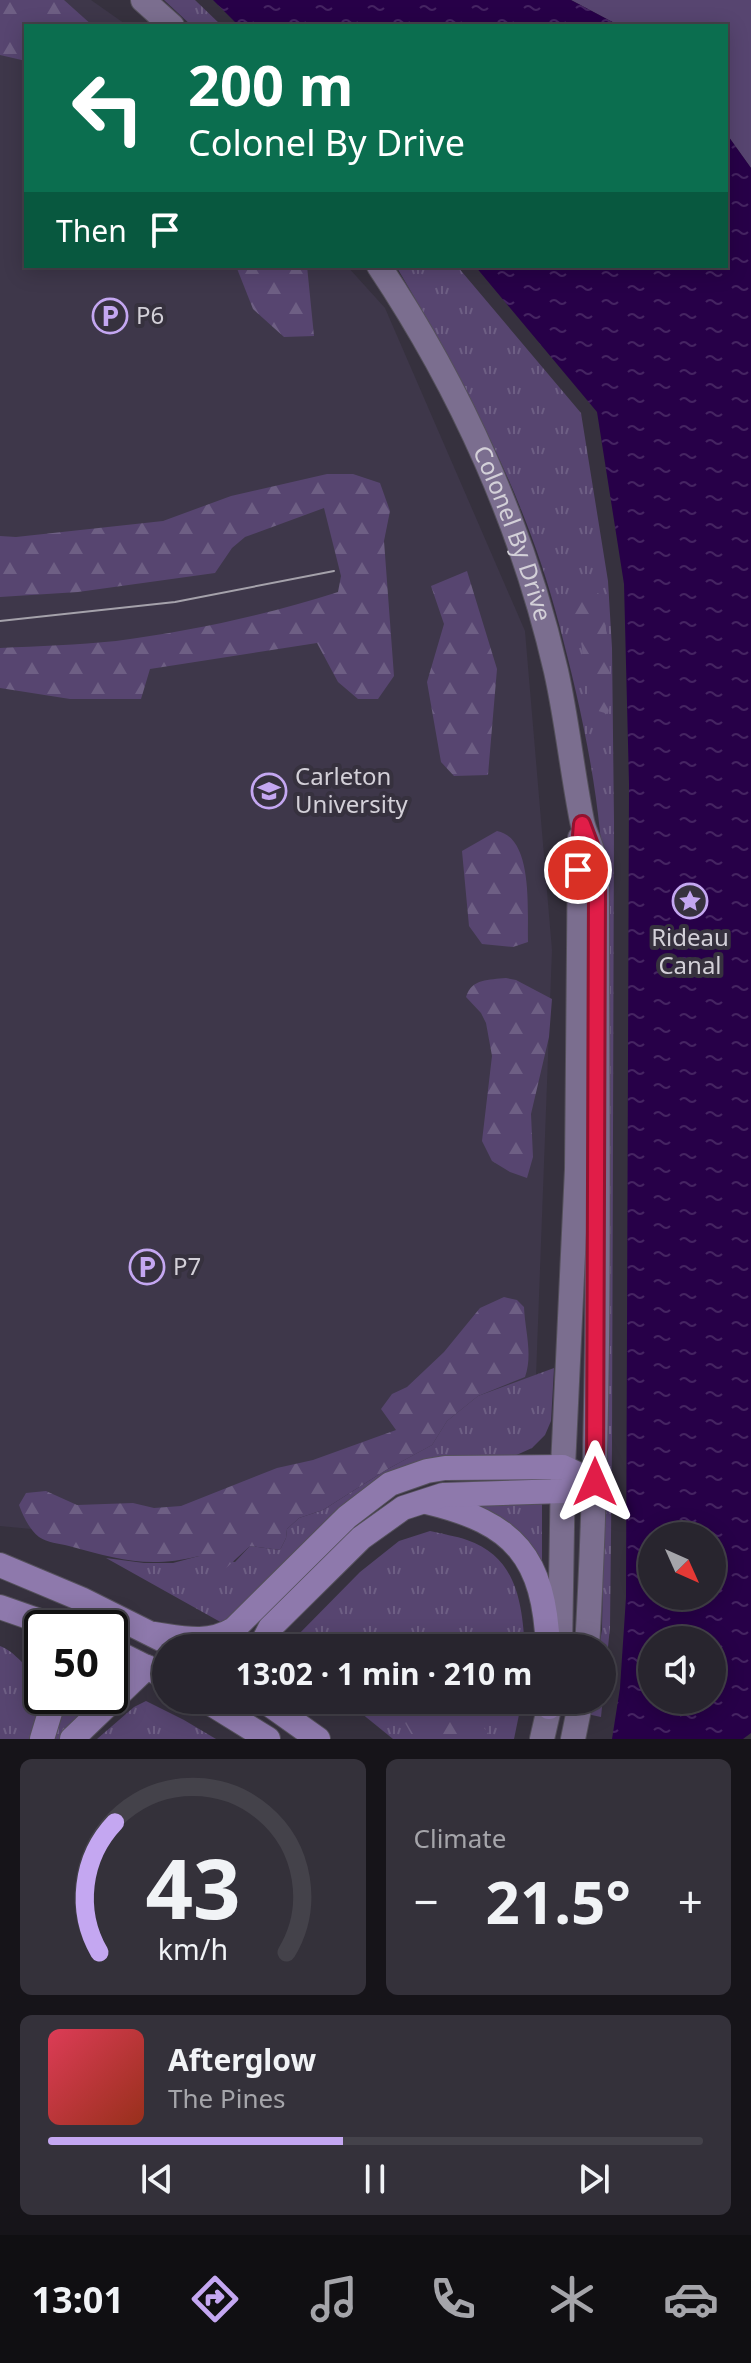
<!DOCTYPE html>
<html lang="en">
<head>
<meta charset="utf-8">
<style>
	:root { --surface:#28252e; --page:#34313a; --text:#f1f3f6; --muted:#a5a5aa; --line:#44424a; --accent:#c4a7f1 }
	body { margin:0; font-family:"Noto Sans",sans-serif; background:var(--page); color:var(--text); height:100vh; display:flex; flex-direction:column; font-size:30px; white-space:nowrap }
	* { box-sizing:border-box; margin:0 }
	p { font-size:26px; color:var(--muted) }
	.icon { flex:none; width:44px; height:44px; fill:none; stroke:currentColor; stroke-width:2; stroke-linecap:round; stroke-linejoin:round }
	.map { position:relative; height:1739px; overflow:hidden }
	.sheet { display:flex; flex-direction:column; gap:20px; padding:20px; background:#161419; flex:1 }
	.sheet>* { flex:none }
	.guide { position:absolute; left:24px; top:24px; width:704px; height:244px; border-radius:0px; box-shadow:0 4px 20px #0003,0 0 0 2px var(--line); background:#0b6e4f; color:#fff; overflow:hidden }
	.needle { width:52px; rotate:135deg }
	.controls { position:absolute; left:638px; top:1522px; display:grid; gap:16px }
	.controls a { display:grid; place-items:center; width:88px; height:88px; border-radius:50%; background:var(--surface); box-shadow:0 4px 20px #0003,0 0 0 2px var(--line); font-size:40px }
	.speed { position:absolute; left:24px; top:1610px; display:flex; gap:16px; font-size:40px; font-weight:700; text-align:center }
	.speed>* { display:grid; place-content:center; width:104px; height:104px; border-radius:50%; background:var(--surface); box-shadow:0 4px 20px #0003,0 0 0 2px var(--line); line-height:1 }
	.speed .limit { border:4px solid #111; border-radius:12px; background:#fff; color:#111 }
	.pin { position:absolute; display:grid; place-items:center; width:68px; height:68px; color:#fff; margin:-34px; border:4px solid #fff; border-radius:50%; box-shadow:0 2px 8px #0007 }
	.me { position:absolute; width:88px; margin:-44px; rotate:0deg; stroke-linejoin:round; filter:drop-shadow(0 0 6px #0008) }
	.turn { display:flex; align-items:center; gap:28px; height:168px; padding:0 32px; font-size:36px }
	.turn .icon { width:104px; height:104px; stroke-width:2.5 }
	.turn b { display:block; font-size:56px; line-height:68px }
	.then { display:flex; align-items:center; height:76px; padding:0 32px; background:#0003; gap:16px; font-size:30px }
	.big { font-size:60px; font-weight:700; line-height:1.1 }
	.sheet .card { flex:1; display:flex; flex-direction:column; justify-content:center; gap:12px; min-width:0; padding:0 28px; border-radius:12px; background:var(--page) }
	.sheet .dial { align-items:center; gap:0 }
	.dial svg { height:208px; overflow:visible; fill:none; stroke:var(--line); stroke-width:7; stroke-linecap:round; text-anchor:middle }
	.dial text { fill:var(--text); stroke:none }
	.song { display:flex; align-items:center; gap:24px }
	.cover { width:96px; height:96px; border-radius:12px; background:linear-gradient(135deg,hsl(350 70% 55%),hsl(10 70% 35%)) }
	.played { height:8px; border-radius:4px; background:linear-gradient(90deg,var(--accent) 45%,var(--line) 45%) }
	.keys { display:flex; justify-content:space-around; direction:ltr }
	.heat { display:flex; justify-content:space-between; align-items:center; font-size:44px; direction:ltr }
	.sheet .tiles { flex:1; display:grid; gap:20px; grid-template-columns:1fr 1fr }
	.card:last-child { grid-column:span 2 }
	.trip { position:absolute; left:152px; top:1634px; width:464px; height:80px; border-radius:40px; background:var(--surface); box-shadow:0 4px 20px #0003,0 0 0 2px var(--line); font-weight:700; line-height:80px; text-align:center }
	.menu { display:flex; height:128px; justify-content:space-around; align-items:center; background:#100f12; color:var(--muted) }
	.menu .icon { width:56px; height:56px }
	.menu .selected { color:var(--accent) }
	.menu b { font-size:36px; color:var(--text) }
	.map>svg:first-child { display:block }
	.built { fill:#3e374a }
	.grass { fill:url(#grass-tufts) }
	.forest { fill:url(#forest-firs) }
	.green { fill:#574570 }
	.water { fill:url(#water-ripples); fill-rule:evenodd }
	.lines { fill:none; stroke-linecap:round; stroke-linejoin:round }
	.secondary-casing { stroke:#54505b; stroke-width:26 }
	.primary-casing { stroke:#54505b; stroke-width:26 }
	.secondary { stroke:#7b6e8f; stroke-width:24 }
	.primary { stroke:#8e79ac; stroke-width:24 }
	.tram { stroke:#a5a2ab; stroke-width:2 }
	.route-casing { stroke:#92132f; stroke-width:20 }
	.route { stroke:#e11d48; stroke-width:14 }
	.labels { text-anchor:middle; stroke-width:8; stroke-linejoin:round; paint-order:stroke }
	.poi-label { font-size:24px; fill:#d3d0d8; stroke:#36313e; text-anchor:start }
	.street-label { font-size:24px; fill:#d3d0d8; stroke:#36313e }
</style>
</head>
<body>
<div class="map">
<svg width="751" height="1739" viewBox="0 0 751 1739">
	<defs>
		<pattern id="grass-tufts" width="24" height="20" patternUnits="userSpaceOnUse" patternTransform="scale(2)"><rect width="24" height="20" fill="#574570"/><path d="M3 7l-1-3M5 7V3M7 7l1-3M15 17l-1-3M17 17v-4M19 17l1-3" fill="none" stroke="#6e5f84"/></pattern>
		<pattern id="forest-firs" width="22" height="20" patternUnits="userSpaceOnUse" patternTransform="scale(2)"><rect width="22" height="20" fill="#574570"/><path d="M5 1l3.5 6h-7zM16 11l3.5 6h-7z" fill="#6e5f84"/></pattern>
		<pattern id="water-ripples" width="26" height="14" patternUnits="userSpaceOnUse" patternTransform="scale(2)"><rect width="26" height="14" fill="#270048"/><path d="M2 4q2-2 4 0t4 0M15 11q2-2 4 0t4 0" fill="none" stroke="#452462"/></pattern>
	</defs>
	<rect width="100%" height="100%" fill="#36313e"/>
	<polygon class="built" points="0,0 91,0 128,26 26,26 26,266 347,266 385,308 525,631 552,950 534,1430 106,1536 0,1526"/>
	<g class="grass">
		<polygon points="164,0 195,0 222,26 192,26"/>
		<path d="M396,266H457L581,413L608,581L612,648L614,821L612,1444L610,1627L601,1717L587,1714L590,1700H602V1648H599L602,1630C605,1482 605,1333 606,1185C606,1068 612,949 600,832C593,762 577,692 559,624C526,496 463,379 396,266Z"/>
		<polygon points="554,1368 551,1421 545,1435 532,1448 512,1457 439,1458 224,1624 106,1558 144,1563 173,1563 199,1556 235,1562 250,1546 280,1550 286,1538 287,1529 299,1518 323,1510 386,1470 432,1445 447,1421 478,1396"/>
		<polygon points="542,1503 542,1563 467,1504"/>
		<path d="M430,1531C442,1534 456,1536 467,1540C517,1557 522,1603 525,1648H289L293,1640L360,1572L399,1541Z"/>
		<path d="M0,1646C17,1652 24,1670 42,1674V1696H44L35,1733L30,1739H0Z"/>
		<polygon points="69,1696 104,1696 62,1739 53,1739"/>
		<polygon points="345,1700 522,1700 514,1739 393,1739"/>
		<polygon points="146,1701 184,1720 216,1739 97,1739 134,1707"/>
	</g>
	<g class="forest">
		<polygon points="0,0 64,0 93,26 26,26 26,61 0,55"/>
		<polygon points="236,266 307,266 314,336 284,337 253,309"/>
		<path d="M327,474H353L380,483L390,511L384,541L394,676L378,699H358L338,682L317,643L150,669L141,699H70L0,688V648C39,646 78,645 116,641C192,631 266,615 338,592L341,576L324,508L245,537L232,548L215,573L78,592L0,597V536L16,537L163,521L231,496Z"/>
		<polygon points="467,571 497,669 488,775 454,776 441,762 427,682 444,624 431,586"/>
		<path d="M576,586L595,591L603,597L612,693L608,714L595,710C591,702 584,677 583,668C582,660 583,650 581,643C577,627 565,621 566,602C567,595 571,591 576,586Z"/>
		<path d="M497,831C534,838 527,912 528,942L513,947L482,944L469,926L462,851Z"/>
		<path d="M506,978L516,980L552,999L549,1037L531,1114L533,1157L527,1178L510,1172L492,1161L482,1141L492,1056L486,1023L481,1013L466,997C472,978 489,980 506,978Z"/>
		<path d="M504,1297L517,1300L524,1307C525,1331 533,1354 525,1377L478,1396L447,1421L432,1445L386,1470L323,1510L299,1518L287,1529L286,1538L280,1550L250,1546L225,1569L209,1568L199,1556C147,1569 118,1559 69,1546C58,1543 48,1543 39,1537C29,1529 23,1516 19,1505L26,1493L46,1491L77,1505L133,1503L154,1508L181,1506L277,1468L313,1460L396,1430L381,1409L392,1394L407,1387L444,1352L480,1308Z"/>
		<polygon points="400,1700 410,1700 447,1717 481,1725 488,1732 491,1739 414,1739 395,1705"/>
	</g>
	<polygon class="green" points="571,0 751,0 751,168 726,133 726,26 620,26"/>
	<g class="water">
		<polygon points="213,0 571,0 620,26 239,26"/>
		<path d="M726,133L751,168V1733L743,1739H612L620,1688L626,1597L629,784L624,584L597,412L475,266H726ZM652,1536H712V1596H652ZM652,1640H712V1700H652Z"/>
	</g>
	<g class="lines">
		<g class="secondary-casing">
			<g id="secondary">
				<polyline points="143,0 172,26"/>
				<path id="s1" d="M379,266C461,389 523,527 556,671C567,720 572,771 582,821C584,831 589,840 592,850C595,861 596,874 597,886C597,1139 602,1394 587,1648"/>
				<polyline points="560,1648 563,1467 577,1169 580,838"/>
				<polyline points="542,1739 551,1700"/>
				<polyline points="573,1739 581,1700"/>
			</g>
		</g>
		<g class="primary-casing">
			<g id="primary">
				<path d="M427,1502C515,1523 544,1557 548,1648"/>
				<polyline points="0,1565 81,1599 165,1641"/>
				<polyline points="0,1607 60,1628"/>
				<path d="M154,1634C182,1638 208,1645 234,1629L347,1517L390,1484L427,1471L445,1468L563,1467L595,1482"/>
				<polyline points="260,1648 270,1628 361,1538 403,1508 443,1495 564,1491 595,1482"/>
				<polyline points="110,1649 166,1677"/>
				<polyline points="205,1700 268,1739"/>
				<polyline points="263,1700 318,1739"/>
				<polyline points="549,1700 549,1707"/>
				<polyline points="42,1739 55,1696"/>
				<polyline points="72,1739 147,1667"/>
			</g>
		</g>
		<use href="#secondary" class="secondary"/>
		<use href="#primary" class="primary"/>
		<polyline class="tram" points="0,621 175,602 334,571"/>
	</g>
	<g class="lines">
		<g class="route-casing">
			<polyline id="route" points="578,870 582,824 593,853 597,886 595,1482"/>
		</g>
		<use href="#route" class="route"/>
	</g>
	<defs>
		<g id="parking-ring" transform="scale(1.8)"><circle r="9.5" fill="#36313e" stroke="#c4a7f1" stroke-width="1.5"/><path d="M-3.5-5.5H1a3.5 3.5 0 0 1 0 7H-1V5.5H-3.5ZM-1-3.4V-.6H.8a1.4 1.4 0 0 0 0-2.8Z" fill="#c4a7f1"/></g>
		<g id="university-ring" transform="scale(1.8)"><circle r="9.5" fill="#36313e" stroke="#c4a7f1" stroke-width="1.5"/><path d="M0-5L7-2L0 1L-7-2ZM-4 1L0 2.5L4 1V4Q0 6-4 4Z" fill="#c4a7f1"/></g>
		<g id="sight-ring" transform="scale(1.8)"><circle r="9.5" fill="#36313e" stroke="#c4a7f1" stroke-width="1.5"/><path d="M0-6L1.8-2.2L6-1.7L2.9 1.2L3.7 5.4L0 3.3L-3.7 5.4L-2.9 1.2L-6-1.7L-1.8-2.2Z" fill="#c4a7f1"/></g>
	</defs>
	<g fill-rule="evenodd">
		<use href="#parking-ring" x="110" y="316"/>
		<use href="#university-ring" x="269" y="791"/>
		<use href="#sight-ring" x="690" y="901"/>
		<use href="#parking-ring" x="147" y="1267"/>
	</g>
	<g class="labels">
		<g class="poi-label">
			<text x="136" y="324">P6</text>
			<text x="295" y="785">Carleton<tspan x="295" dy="28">University</tspan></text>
			<text x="690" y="946" text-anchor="middle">Rideau<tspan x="690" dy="28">Canal</tspan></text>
			<text x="173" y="1275">P7</text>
		</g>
		<g class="street-label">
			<text dy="8" stroke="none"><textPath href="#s1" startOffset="300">Colonel By Drive</textPath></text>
		</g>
	</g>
</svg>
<div class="controls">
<a><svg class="needle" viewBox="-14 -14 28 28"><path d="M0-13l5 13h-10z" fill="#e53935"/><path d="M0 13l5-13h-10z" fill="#a5a5aa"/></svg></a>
<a><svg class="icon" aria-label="sound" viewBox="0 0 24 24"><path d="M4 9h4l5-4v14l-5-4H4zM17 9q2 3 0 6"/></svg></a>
</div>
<div class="speed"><div class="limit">50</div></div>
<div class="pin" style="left:578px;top:870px;background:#d93025"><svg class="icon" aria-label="arrive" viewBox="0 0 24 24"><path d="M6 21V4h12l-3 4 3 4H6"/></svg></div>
<svg class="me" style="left:595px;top:1482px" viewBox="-20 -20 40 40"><path d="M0-17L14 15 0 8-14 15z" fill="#e11d48" stroke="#fff" stroke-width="4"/></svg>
<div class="trip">13:02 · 1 min · 210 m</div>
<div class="guide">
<div class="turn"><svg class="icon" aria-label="left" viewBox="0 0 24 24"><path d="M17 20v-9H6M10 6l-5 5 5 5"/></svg><div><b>200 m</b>Colonel By Drive</div></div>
<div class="then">Then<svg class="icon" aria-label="arrive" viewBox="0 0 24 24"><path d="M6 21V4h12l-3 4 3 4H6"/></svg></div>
</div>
</div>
<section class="sheet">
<div class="tiles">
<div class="card dial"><svg viewBox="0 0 100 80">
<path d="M14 69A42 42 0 1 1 86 69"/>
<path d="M14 69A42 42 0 0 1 20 19" stroke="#c4a7f1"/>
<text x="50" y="56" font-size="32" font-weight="700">43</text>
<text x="50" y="72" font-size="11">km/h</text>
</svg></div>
<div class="card"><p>Climate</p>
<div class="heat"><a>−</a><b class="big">21.5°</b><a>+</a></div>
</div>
<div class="card">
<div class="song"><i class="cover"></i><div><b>Afterglow</b><p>The Pines</p></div></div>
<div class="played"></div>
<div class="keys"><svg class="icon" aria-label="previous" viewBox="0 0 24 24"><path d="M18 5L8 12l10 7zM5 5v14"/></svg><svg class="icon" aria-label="pause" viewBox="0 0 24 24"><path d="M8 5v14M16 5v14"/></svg><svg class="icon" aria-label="next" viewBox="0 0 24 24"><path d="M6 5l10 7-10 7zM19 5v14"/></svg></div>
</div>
</div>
</section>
<nav class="menu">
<b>13:01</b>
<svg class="icon selected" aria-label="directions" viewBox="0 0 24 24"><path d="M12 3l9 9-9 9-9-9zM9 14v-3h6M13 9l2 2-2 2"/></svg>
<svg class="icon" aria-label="music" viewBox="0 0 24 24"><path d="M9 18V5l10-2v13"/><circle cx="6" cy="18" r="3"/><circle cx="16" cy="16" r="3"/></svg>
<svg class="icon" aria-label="phone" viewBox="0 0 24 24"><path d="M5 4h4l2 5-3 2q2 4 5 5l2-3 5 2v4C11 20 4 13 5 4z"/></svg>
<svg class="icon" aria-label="climate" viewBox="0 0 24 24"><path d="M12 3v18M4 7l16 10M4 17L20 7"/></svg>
<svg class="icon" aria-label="car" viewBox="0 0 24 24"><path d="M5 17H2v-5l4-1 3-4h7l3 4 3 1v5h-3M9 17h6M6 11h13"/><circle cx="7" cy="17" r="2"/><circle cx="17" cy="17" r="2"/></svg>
</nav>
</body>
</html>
